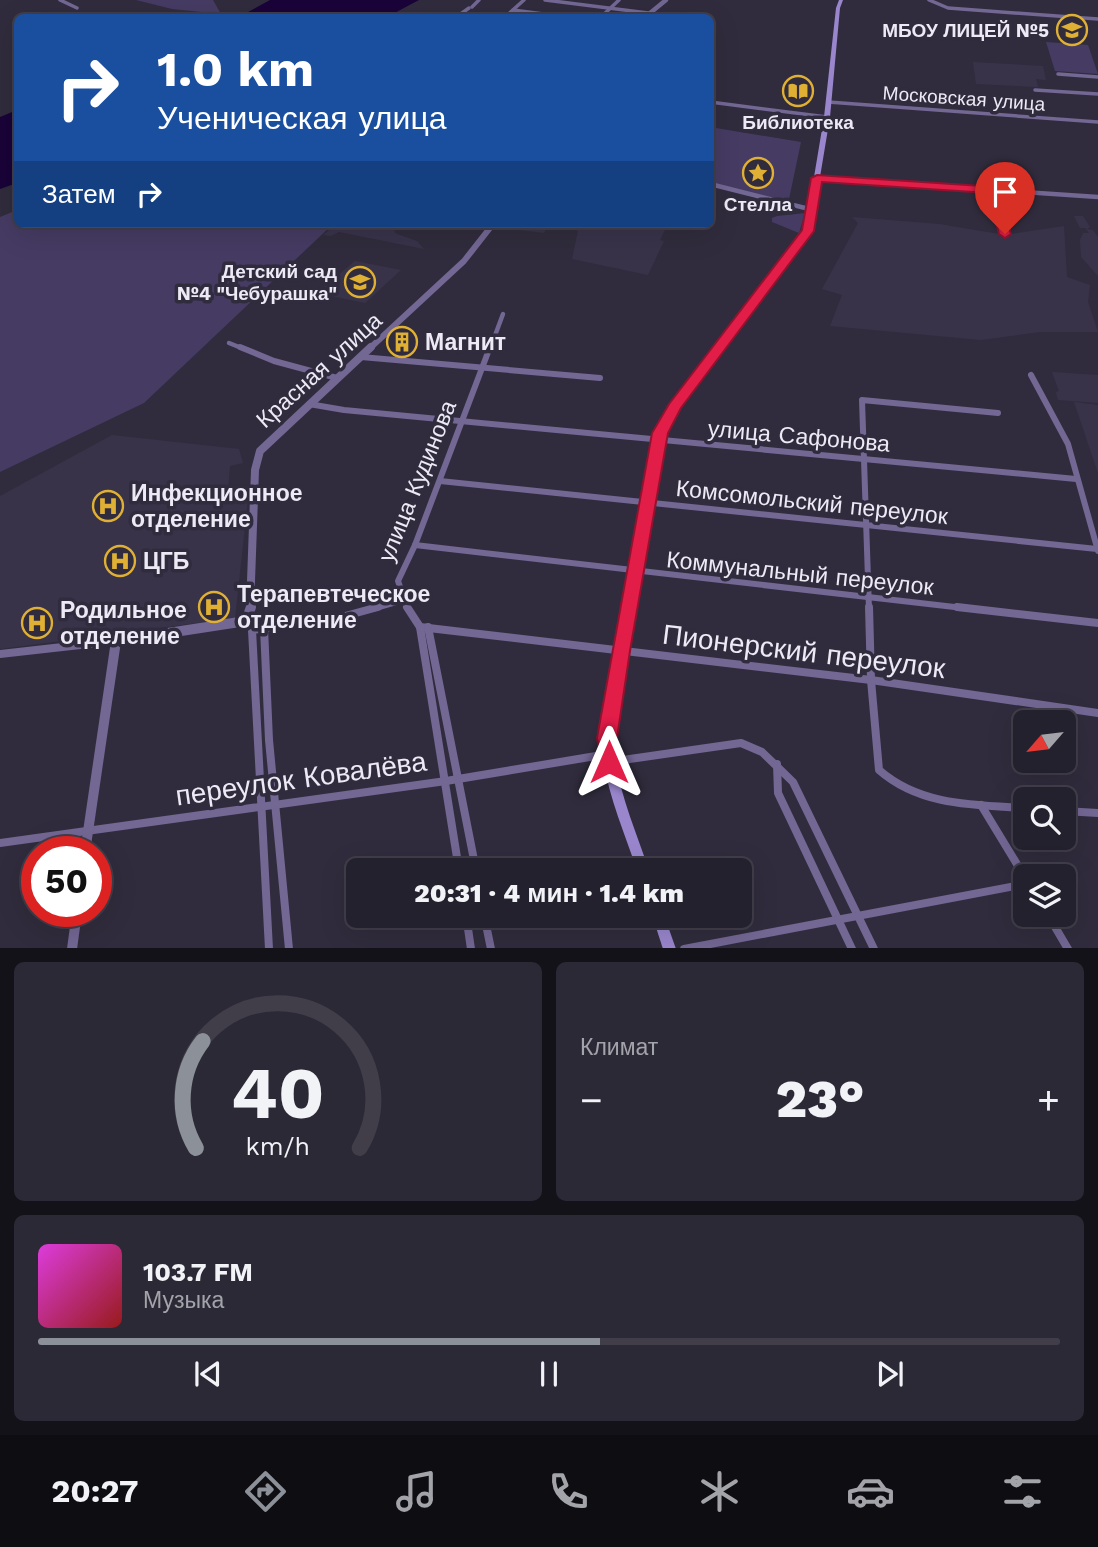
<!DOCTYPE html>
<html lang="ru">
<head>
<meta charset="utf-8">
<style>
	:root { --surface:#24212e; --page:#2c2936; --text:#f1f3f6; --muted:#a3a3aa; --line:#413e4a; --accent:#8c9099 }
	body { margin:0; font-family:"Work Sans",sans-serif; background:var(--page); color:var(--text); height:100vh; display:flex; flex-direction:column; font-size:26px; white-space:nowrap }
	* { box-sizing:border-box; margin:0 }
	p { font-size:23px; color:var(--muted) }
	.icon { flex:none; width:38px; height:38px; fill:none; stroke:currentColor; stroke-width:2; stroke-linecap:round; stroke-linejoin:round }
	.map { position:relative; height:948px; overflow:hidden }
	.panel { display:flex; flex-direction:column; gap:14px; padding:14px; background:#141219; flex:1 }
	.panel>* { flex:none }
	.guide { position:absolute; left:14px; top:14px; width:700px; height:214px; border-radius:10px; box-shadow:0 7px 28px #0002,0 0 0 2px var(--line); background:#1a4fa0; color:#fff; overflow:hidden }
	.needle { width:46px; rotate:242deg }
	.tools { position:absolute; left:1013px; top:710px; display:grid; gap:14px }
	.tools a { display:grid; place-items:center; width:63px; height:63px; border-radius:10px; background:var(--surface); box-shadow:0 7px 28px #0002,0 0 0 2px var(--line); font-size:35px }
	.speed { position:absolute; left:21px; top:836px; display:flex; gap:14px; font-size:35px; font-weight:700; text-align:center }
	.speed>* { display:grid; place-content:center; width:91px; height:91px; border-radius:50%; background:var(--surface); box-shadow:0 7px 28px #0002,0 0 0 2px var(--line); line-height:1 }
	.speed .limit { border:10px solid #d22; background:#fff; color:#111 }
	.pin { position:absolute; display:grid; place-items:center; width:60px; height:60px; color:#fff; margin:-72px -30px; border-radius:50% 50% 50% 0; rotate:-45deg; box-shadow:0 0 7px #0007 }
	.pin .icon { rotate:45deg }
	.me { position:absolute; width:77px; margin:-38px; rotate:0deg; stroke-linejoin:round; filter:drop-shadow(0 0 5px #0008) }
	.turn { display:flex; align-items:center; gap:24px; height:147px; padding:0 28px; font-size:32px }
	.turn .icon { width:91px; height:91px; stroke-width:2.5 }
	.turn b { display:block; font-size:49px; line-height:60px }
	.then { display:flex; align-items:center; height:66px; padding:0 28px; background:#0003; gap:14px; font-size:26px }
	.big { font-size:52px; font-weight:800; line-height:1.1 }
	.panel .widget { flex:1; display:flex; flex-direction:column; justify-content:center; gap:10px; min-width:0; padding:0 24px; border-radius:10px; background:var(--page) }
	.panel .dial { align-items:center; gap:0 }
	.dial svg { height:182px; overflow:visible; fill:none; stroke:var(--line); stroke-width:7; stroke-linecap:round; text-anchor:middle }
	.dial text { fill:var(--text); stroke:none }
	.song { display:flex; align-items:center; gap:21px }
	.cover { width:84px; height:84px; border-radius:10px; background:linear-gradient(135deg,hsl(300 70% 55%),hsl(0 70% 35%)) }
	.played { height:7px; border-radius:4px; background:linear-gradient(90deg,var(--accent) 55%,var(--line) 55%) }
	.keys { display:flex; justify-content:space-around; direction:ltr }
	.heat { display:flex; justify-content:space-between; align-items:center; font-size:38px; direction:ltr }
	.panel .tiles { flex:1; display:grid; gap:14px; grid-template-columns:1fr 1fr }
	.widget:last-child { grid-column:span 2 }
	.trip { position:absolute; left:346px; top:858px; width:406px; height:70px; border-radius:10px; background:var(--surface); box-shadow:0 7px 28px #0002,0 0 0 2px var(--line); font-weight:800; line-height:70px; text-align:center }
	.tab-bar { display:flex; height:112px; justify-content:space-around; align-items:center; background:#0e0d12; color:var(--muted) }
	.tab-bar .icon { width:49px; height:49px }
	.tab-bar .selected { color:var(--accent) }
	.tab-bar b { font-size:32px; color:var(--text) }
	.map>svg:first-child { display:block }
	.built { fill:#39334a }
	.green { fill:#463b63 }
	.water { fill:#190338 }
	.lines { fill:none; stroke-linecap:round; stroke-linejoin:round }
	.minor-far3 { stroke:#736794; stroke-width:3.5 }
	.minor-far2 { stroke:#736794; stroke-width:4.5 }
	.minor-far1 { stroke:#736794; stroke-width:6 }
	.minor { stroke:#736794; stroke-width:8 }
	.tertiary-far3 { stroke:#736794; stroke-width:4.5 }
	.tertiary-far2 { stroke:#736794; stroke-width:6 }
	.tertiary-far1 { stroke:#736794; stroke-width:8 }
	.tertiary { stroke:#736794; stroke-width:10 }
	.secondary { fill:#9986cd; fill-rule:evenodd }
	.route { fill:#e11d48; stroke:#92132f; stroke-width:2 }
	.labels { text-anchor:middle; stroke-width:7; stroke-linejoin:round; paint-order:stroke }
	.far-poi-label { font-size:19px; font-weight:bold; fill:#edeaf6; stroke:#302c3d; text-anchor:end }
	.far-street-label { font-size:19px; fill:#edeaf6; stroke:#302c3d }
	.poi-label { font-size:23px; font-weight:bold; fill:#edeaf6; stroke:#302c3d; text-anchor:start }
	.street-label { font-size:23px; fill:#edeaf6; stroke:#302c3d }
	.near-street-label { font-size:28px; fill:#edeaf6; stroke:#302c3d }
</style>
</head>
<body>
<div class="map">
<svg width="1098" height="949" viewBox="0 0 1098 949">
	<rect width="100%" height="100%" fill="#302c3d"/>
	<g class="built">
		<polygon points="973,62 1043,66 1046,80 1036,79 1038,87 976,84"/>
		<polygon points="1074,216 1083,216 1090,227 1087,229 1093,230 1098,237 1098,276 1081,257 1080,240 1083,233 1089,233 1085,228 1080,228"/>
		<polygon points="852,217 939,224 1005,235 1064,226 1067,277 1090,285 1088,302 1098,332 1040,332 981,340 830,326 842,295 822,289 858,223"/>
		<polygon points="337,224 393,224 395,233 417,241 424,249 339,232 331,236 323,235"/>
		<polygon points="505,224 668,224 660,240 664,241 648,275 572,259 578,231 567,226 549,224 544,233 503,228"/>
		<polygon points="355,261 401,270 365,303 317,293"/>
		<polygon points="1052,372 1098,375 1098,403 1058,400 1056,392 1059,391"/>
		<polygon points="1074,402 1098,405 1098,473"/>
		<polygon points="112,435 239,449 243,463 230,466 227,501 248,499 235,618 0,649 0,496"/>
	</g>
	<g class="green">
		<polygon points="136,0 213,0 221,14 172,9"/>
		<polygon points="1046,42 1088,45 1098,74 1055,71"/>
		<polygon points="710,127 801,142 788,204 711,183"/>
		<polygon points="17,210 18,224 333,224 144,403 0,472 0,217"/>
		<polygon points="805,213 799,233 772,222 772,218 777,216"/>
	</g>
	<g class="water">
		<polygon points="270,0 419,0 387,17 239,17"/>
		<polygon points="17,110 17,183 0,189 0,117"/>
	</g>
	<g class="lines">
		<g class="minor-far3">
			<polyline points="60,0 77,8"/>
			<polyline points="545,0 648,13"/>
			<polyline points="929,0 948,8 1098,19"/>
			<polyline points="472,7 479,0"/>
			<polyline points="513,10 574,18"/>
			<polyline points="455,18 469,8"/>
			<polyline points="504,18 524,0"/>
			<polyline points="600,18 619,0"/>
			<polyline points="1058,74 1098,77"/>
			<polyline points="1035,90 1098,94"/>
			<polyline points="710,102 827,117"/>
			<polyline points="828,102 1098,122"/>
		</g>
		<g class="minor-far2">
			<polyline points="817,178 1098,197"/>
			<polyline points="710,184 813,210"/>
			<polyline points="993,190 1005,234"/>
			<polyline points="229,343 244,349"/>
			<polyline points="490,349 503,314"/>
		</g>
		<g class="minor-far1">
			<polyline points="240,347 274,361 337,378"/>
			<polyline points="361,357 600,378"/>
			<polyline points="1031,375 1068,444 1098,551"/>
			<polyline points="309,404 344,410 1076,479"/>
			<polyline points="440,481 1097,549"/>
			<polyline points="415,545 972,609"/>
			<polyline points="372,609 403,600"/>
			<polyline points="408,609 398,581 415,545 490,347"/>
			<polyline points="869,609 862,400 998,413"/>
		</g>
		<g class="minor">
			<polyline points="407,607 420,627 459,870"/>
			<path d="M869,607L871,680L879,770C920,806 974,805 1026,808"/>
			<polyline points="957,607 1098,623"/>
			<polyline points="246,621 252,630 269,949"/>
			<polyline points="420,627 871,680 1098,713"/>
			<polyline points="428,627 476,870"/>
			<polyline points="264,628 269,740 289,949"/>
			<polyline points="252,630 327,621 378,607"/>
			<polyline points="0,654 116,641"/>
			<polyline points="609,762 741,743 762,752 793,782 874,949"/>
			<polyline points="777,764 778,793 852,949"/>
			<polyline points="981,805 1026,879"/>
			<polyline points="1064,811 1098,813"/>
			<polyline points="0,843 446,781 608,754"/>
			<polyline points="466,915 471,949"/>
			<polyline points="484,915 491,949"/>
			<polyline points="1048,915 1068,949"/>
			<polyline points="684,949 1026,884"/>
		</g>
		<polyline class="tertiary-far3" points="644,18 666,0"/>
		<polyline class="tertiary-far2" points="369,349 464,261 493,224"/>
		<polyline class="tertiary-far1" points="250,609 255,470 260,451 371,347"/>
		<g class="tertiary">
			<polyline points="85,852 116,641 246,621 251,607"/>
			<polyline points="72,949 77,912"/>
		</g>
		<g class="secondary">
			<path d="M839,0H843L840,8L830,117L811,231L675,412L662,440L613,738C615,784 634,826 649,870H637C622,826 603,784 601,738L654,440L668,410L805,231L824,117L836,8Z"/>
			<polygon points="652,915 664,915 676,949 663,949"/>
		</g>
	</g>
	<polygon class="route" points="817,175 997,187 1011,234 1005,238 999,234 988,193 822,182 814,231 681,408 668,433 630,651 617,738 620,762 616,767 609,770 602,767 597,738 652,433 669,404 802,230 811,178"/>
	<defs>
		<g id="school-ring" transform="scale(1.575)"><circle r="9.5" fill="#302c3d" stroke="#e0b034" stroke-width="1.5"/><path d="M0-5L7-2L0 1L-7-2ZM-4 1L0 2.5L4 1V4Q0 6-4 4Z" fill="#e0b034"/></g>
		<g id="library-ring" transform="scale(1.575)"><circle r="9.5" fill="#302c3d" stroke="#e0b034" stroke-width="1.5"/><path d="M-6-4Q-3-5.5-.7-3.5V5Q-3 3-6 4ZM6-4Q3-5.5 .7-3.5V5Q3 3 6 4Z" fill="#e0b034"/></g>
		<g id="sight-ring" transform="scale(1.575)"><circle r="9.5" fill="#302c3d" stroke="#e0b034" stroke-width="1.5"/><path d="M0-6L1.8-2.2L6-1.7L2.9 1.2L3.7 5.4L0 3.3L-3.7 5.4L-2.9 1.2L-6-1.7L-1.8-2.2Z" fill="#e0b034"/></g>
		<g id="building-ring" transform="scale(1.575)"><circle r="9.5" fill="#302c3d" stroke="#e0b034" stroke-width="1.5"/><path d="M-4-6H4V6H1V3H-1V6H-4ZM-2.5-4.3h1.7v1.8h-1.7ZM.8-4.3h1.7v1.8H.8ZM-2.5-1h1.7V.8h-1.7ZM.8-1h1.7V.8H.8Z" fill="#e0b034"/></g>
		<g id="hospital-ring" transform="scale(1.575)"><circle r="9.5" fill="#302c3d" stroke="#e0b034" stroke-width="1.5"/><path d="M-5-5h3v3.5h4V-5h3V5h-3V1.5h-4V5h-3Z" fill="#e0b034"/></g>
	</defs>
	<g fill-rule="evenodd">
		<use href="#school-ring" x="1072" y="30"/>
		<use href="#library-ring" x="798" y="91"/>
		<use href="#sight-ring" x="758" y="173"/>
		<use href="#school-ring" x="360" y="282"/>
		<use href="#building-ring" x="402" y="342"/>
		<use href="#hospital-ring" x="108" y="506"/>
		<use href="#hospital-ring" x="120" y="561"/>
		<use href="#hospital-ring" x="214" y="607"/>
		<use href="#hospital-ring" x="37" y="623"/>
	</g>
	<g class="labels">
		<g class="far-poi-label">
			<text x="1049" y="37">МБОУ ЛИЦЕЙ №5</text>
			<text x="798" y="129" text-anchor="middle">Библиотека</text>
			<text x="758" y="211" text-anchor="middle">Стелла</text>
			<text x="337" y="278">Детский сад<tspan x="337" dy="22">№4 "Чебурашка"</tspan></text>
		</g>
		<g class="far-street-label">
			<text transform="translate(964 98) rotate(4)" y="7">Московская улица</text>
		</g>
		<g class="poi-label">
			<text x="425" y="350">Магнит</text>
			<text x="131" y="501">Инфекционное<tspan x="131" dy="26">отделение</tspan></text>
			<text x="143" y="569">ЦГБ</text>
			<text x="237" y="602">Терапевтеческое<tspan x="237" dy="26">отделение</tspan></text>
			<text x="60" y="618">Родильное<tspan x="60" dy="26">отделение</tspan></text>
		</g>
		<g class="street-label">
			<text transform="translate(319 370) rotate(-42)" y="8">Красная улица</text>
			<text transform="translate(799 436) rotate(5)" y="8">улица Сафонова</text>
			<text transform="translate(417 481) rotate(-68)" y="8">улица Кудинова</text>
			<text transform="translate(812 502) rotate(6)" y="8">Комсомольский переулок</text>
			<text transform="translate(800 573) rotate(6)" y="8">Коммунальный переулок</text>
		</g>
		<g class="near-street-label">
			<text transform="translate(804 651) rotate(7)" y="10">Пионерский переулок</text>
			<text transform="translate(301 778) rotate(-8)" y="10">переулок Ковалёва</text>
		</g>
	</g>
</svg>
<div class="tools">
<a><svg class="needle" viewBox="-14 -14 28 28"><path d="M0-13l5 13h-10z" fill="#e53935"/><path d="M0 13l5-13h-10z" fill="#a3a3aa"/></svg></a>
<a><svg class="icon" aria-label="search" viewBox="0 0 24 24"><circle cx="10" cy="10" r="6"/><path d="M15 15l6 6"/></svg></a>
<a><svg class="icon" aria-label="layers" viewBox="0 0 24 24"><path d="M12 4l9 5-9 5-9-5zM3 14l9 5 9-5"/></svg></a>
</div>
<div class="speed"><div class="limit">50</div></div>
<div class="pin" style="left:1005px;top:234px;background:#d93025"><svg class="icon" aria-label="arrive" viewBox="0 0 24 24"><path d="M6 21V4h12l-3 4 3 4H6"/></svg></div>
<svg class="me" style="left:609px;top:762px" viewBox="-20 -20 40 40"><path d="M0-17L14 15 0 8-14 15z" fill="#e11d48" stroke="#fff" stroke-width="4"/></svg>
<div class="trip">20:31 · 4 мин · 1.4 km</div>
<div class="guide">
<div class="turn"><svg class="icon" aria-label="right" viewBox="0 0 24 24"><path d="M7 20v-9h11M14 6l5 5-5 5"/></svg><div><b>1.0 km</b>Ученическая улица</div></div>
<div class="then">Затем<svg class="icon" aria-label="right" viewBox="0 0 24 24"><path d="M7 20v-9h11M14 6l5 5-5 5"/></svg></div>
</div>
</div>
<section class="panel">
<div class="tiles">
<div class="widget dial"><svg viewBox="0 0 100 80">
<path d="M14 69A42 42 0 1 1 86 69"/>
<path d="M14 69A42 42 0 0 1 17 22" stroke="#8c9099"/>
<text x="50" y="56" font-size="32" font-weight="700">40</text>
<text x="50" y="72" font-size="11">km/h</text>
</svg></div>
<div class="widget"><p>Климат</p>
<div class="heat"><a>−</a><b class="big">23°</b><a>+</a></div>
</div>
<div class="widget">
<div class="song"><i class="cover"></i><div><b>103.7 FM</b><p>Музыка</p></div></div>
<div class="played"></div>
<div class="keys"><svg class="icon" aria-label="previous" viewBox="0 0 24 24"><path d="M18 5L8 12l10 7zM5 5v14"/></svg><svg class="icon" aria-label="pause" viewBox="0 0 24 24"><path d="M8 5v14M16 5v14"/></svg><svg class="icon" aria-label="next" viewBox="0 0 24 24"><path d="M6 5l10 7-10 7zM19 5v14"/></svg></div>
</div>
</div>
</section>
<nav class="tab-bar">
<b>20:27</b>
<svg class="icon selected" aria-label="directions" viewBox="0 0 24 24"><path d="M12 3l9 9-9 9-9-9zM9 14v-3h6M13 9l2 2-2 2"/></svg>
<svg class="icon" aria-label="music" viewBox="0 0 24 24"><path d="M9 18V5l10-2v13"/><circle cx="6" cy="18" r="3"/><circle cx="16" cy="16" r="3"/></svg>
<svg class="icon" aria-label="phone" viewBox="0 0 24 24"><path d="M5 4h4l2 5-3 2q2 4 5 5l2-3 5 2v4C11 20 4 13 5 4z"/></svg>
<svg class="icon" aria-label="climate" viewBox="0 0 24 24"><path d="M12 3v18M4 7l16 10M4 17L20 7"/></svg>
<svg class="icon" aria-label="car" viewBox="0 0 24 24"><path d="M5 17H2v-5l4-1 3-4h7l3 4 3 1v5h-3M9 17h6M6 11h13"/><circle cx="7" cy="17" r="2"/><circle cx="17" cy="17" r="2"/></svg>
<svg class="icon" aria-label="filters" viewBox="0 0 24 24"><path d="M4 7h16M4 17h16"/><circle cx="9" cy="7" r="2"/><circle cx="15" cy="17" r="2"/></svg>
</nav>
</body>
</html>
